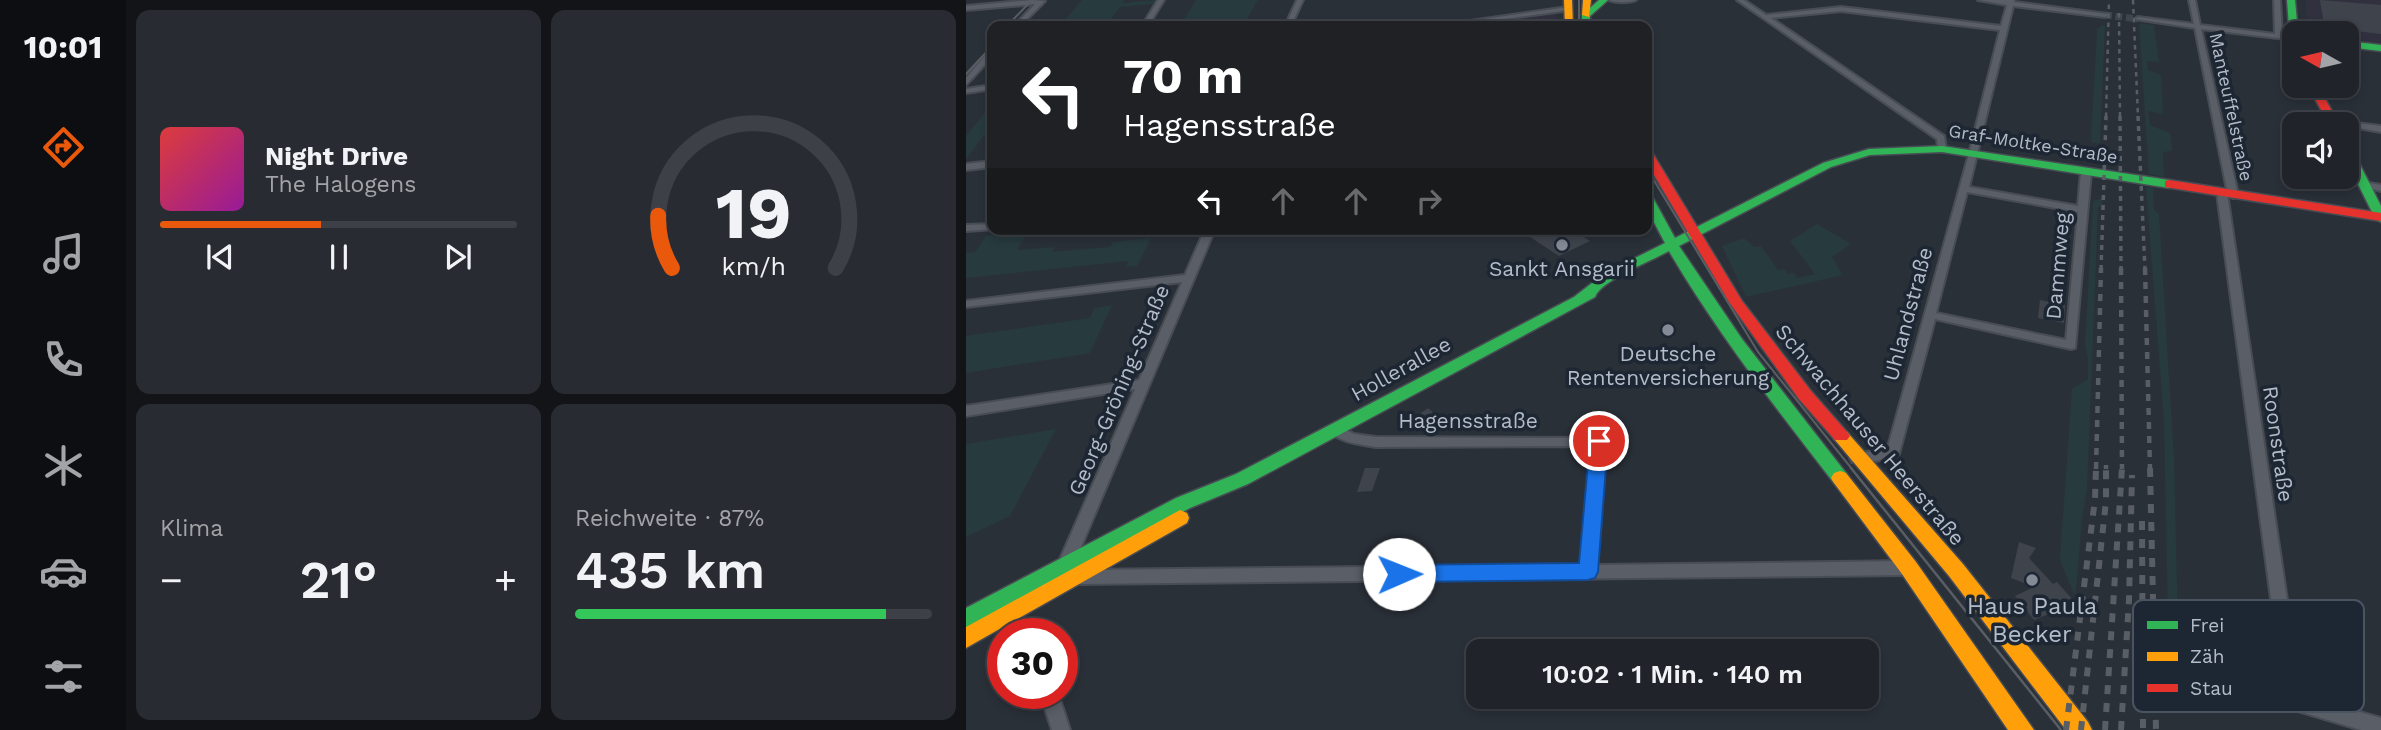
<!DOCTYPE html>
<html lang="de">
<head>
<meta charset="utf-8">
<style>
	:root { --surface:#20242a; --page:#282c32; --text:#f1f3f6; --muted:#a2a4a8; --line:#3d4147; --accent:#ea580c }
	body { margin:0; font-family:"Work Sans",sans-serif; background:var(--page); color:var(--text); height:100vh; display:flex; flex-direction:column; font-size:26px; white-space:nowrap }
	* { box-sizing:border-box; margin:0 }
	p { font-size:23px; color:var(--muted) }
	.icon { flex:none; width:38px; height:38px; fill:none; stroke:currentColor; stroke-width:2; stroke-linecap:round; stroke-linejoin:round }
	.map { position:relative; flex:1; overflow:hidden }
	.details { display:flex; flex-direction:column; gap:10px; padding:10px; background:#121417; width:840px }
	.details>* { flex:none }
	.guide { position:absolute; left:21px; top:21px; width:665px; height:214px; border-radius:14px; box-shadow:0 4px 10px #0003,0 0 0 2px var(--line); background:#202124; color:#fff; overflow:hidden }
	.needle { width:46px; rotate:278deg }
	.controls { position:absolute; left:1316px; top:21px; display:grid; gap:14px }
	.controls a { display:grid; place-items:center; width:77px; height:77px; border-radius:14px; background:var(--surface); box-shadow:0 4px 10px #0003,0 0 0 2px var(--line); font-size:35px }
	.speed { position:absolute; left:21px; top:618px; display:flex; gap:14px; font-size:35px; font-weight:700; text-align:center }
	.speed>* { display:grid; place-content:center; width:91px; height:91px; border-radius:50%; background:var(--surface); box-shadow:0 4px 10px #0003,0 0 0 2px var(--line); line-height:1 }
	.speed .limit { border:10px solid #d22; background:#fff; color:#111 }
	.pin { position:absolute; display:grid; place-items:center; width:60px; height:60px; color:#fff; margin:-30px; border:4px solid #fff; border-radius:50%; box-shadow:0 2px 7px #0007 }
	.me { position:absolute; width:77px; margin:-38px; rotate:89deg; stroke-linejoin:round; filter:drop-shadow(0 0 5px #0008) }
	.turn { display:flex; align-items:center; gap:24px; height:147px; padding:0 21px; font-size:32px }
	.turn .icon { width:91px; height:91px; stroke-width:2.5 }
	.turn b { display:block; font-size:49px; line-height:60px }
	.lanes { display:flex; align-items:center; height:66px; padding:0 21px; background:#0003; justify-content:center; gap:35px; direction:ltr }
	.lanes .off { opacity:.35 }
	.big { font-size:52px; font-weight:600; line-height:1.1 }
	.details .widget { flex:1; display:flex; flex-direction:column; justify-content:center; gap:10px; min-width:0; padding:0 24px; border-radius:14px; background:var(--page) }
	.details .dial { align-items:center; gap:0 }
	.dial svg { height:182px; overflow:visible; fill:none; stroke:var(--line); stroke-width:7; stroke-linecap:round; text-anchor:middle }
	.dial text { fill:var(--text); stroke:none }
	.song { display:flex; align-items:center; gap:21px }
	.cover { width:84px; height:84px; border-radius:10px; background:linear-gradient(135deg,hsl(0 70% 55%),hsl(300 70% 35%)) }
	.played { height:7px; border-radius:4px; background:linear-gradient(90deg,var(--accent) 45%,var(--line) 45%) }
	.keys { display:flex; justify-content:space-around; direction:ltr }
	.heat { display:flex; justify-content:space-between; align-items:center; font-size:38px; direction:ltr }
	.charge { height:10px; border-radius:5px; background:linear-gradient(90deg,#34c759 87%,var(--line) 0) }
	.details .tiles { flex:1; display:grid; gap:10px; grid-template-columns:repeat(2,1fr) }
	.trip { position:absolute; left:500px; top:639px; width:413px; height:70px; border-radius:14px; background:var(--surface); box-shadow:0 4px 10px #0003,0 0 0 2px var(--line); font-weight:600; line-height:70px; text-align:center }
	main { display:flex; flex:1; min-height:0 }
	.menu { display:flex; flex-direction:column; width:126px; justify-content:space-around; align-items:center; background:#0d0e11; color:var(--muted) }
	.menu .icon { width:49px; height:49px }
	.menu .on { color:var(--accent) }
	.menu b { font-size:32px; color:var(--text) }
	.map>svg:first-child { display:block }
	.medical { fill:#31303e }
	.green { fill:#273a3e }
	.building { fill:#3f444c }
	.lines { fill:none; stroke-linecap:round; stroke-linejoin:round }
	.street-tunnel { stroke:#3f454e; stroke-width:7; stroke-dasharray:7 3.5; stroke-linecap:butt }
	.street-casing { stroke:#484c55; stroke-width:4 }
	.fast-casing { stroke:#484c55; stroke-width:3 }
	.slow-casing { stroke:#484c55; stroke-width:3 }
	.jam-casing { stroke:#484c55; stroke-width:3 }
	.street { fill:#5a5e66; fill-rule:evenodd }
	.fast { fill:#30b455; fill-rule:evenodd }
	.slow { fill:#ff9f0a; fill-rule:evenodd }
	.jam { fill:#e5322d; fill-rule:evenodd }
	.tram-far1 { stroke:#595d64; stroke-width:2 }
	.tram { stroke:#595d64; stroke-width:2.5 }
	.rail-far3 { stroke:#595d64; stroke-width:2.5; stroke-dasharray:4.5 4.5; stroke-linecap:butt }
	.rail-far2 { stroke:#595d64; stroke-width:3.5; stroke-dasharray:5 5; stroke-linecap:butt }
	.rail-far1 { stroke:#595d64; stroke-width:4.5; stroke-dasharray:7 7; stroke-linecap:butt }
	.rail { stroke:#595d64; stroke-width:6; stroke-dasharray:9 9; stroke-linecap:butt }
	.route { fill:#1a73e8; stroke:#114b97; stroke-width:2 }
	.poi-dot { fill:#848b96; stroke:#1d2633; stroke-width:2.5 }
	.labels { text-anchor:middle; stroke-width:7; stroke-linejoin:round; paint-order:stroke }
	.far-street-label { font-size:18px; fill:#b4bcc9; stroke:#1d2633 }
	.street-label { font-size:21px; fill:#b4bcc9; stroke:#1d2633 }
	.poi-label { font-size:21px; fill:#b4bcc9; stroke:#1d2633 }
	.near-poi-label { font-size:24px; fill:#b4bcc9; stroke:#1d2633 }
	.key { fill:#1d2633; stroke:#4a5360; stroke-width:2 }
	.key-label { font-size:19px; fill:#b4bcc9 }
</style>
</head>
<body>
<main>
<nav class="menu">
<b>10:01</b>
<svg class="icon on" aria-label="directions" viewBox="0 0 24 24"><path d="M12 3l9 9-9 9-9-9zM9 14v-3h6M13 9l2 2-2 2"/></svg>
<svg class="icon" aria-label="music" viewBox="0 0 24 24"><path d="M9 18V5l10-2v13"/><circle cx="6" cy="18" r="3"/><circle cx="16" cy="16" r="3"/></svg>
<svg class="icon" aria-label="phone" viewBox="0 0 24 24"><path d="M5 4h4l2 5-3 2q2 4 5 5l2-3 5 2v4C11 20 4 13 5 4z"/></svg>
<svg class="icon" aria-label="climate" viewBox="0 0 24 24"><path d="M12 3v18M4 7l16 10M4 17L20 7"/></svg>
<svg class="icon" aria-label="car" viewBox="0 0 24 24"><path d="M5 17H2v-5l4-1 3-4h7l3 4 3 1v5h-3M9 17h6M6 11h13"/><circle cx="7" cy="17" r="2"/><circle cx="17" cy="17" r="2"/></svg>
<svg class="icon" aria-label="filters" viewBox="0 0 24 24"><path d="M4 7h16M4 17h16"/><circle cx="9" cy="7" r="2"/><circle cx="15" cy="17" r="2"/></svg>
</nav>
<section class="details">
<div class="tiles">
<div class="widget">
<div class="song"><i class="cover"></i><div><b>Night Drive</b><p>The Halogens</p></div></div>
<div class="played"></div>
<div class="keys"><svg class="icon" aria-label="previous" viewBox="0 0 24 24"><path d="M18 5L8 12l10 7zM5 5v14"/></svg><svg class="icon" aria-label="pause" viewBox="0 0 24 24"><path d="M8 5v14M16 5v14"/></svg><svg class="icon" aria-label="next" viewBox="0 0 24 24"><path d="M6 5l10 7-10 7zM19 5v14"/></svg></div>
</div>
<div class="widget dial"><svg viewBox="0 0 100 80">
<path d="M14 69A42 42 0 1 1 86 69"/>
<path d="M14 69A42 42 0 0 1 8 46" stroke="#ea580c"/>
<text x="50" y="56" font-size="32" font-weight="700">19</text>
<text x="50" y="72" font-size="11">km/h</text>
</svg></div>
<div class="widget"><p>Klima</p>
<div class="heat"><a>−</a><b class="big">21°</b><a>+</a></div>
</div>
<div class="widget"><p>Reichweite · 87%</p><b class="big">435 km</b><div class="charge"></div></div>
</div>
</section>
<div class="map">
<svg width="1415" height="730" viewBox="0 0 1415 730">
	<rect width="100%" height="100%" fill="#2a3038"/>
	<g class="medical">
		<polygon points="1339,0 1415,0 1415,45 1381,41 1381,33 1348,32 1342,27"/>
		<polygon points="589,13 592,26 492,26 564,17"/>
	</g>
	<g class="green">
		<polygon points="116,0 158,0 157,3 189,0 187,4 154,7 140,26 94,26"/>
		<polygon points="230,0 292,0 277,26 214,26"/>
		<polygon points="1173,23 1188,25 1193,62 1181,61 1182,70 1195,75 1197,114 1182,111 1184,125 1204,133 1206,151 1197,152 1198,177 1183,174"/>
		<polygon points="1136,25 1139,26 1134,144 1125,142 1131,29"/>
		<polygon points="26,104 26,125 0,159 0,136"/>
		<polygon points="1180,187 1187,188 1188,210 1193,214 1208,458 1213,670 1203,667 1198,421"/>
		<path d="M1136,198V205L1132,208L1121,491C1113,525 1114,561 1109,596L1094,560L1106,389L1122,379V358L1119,344L1127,201Z"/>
		<polygon points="851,224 885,244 866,257 877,275 780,297 756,246 778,238 788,247 795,246 812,270 819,269 822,274 828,273 831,278 849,274 824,241"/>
		<polygon points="62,231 51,250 89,247 86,252 144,247 147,242 185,238 171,266 160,267 162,261 0,278 0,253 9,252 20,236"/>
		<polygon points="146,305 124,353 0,373 0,336 124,318 128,308"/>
		<polygon points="90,429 44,516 0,537 0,444"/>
	</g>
	<g class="building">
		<polygon points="1354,0 1415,5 1415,34 1381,30 1383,33 1366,33 1363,26 1358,24"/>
		<polygon points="552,229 606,229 624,241 593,256"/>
		<polygon points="1074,300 1099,305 1098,323 1072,318"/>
		<polygon points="462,408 477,422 461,431 456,427 451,430 443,422"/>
		<polygon points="399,468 414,468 406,491 391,492"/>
		<polygon points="1053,542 1070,548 1063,558 1087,584 1091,582 1106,599 1101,600 1105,605 1068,620 1049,596 1068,587 1045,578"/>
	</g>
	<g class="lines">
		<polyline class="street-tunnel" points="1139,15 1172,19"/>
		<g class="street-casing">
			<g id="street">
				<polygon points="66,0 79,1 54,26 48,26 69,4 0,10 0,6"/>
				<polygon points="192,0 198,0 182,26 176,26"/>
				<polygon points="331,0 337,0 325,26 319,26"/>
				<path d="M643,0H670C664,3 649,3 643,0Z"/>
				<path d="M771,0H778L800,15L875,7L1035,26L1041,5L1012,0H1048V2L1141,14V16L1139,17L1047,6L1003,187L1112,206L1115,172L1120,169L1125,172L1109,348L1105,349L969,319L933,454C919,459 901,465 886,462L884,458L886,454L914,450L922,447L1003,154L1034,30L875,11L805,18L978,136L980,149L976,152L972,149L971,139ZM1001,192L1112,212L1100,340L970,313Z"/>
				<polygon points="1223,0 1229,0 1234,25 1309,34 1308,0 1314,0 1316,35 1328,36 1328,40 1235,29 1272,195 1267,198 1262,195 1229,28 1169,19 1172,17 1228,24"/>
				<polygon points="602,7 604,8 604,10 485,26 469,26"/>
				<polygon points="23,51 26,51 26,57 0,85 0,78"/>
				<polygon points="26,85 26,89 0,93 0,89"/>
				<polygon points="1364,120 1415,126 1415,132 1381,126 1381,124 1366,124 1363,122"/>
				<polygon points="26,161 26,167 0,170 0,164"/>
				<polygon points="1398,182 1415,185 1415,191 1395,187 1393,185"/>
				<polygon points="1256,190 1261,193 1335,695 1415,718 1415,730 1395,730 1219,677 1213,675 1210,669 1213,663 1219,661 1317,689 1251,193"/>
				<polygon points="26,224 26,229 29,229 0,231 0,225"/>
				<polygon points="239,229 249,229 107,566 105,571 99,572 93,571 91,566 169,389 0,416 0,406 173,380 216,282 0,307 0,301 219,275"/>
				<path d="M368,424L388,434L410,437L638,438L640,441L630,565L943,561L949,563L951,568L949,573L943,575L114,584L108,582L106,577L108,572L114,570L615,565L626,446L410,447C393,444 373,443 361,429L363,426Z"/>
				<polygon points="42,610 48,612 60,634 43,634 34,617 36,612"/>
				<polygon points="74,693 92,693 104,730 86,730"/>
			</g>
		</g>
		<g class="fast-casing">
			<g id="fast">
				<polygon points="633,0 642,0 624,16 624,26 616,26 616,15"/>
				<polygon points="1321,0 1329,0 1332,33 1328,33 1328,43 1324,40"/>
				<polygon points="1381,41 1415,45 1415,51 1381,47"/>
				<path d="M976,146L1203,180L1209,184L1203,188L976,152L904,155L865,167L713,246L776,339L880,473L883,478L880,483L874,485L868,483C810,408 751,333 703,251C687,260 634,281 629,297L282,484L224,508L0,628V608L210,498L270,474L608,297L639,273L699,243L681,209V194L687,198L709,238L857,163L903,149Z"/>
				<polygon points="1381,148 1387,151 1415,206 1415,222 1409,218 1381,162"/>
			</g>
		</g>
		<g class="slow-casing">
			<g id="slow">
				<polygon points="598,0 606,0 607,26 599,26"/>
				<polygon points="617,0 625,0 623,17 616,15"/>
				<polygon points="875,430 881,432 997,564 1122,722 1126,730 1100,730 983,576 869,440 866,436 869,432"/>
				<polygon points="874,471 880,473 950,562 1068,730 1042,730 936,574 868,483 865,478 868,473"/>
				<polygon points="214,510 221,513 223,518 221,523 0,648 0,627"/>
			</g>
		</g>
		<g class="jam-casing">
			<g id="jam">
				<polygon points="1342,86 1352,86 1373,124 1363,124"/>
				<polygon points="681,151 687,154 776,301 845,391 881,432 884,436 881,440 869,440 833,399 763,302 681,163"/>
				<polygon points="1203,180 1415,213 1415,221 1199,187 1199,181"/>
			</g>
		</g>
		<use href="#street" class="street"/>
		<use href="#fast" class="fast"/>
		<use href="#slow" class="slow"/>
		<use href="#jam" class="jam"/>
		<g class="tram-far1">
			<polyline points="613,0 613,26"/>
			<polyline points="41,26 66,0"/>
			<polyline points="0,74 26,46"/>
			<polyline points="681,169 792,352 886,469"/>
		</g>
		<polyline class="tram" points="885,468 1095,730"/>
		<g class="rail-far3">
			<polyline points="1167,0 1172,117"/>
			<polyline points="1153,13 1154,117"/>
			<polyline points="1140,117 1143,0"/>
		</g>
		<g class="rail-far2">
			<polyline points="1154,116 1155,270"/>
			<polyline points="1172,116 1179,270"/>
			<polyline points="1135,270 1140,116"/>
		</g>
		<g class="rail-far1">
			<polyline points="1155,268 1156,469"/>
			<polyline points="1179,268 1184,469"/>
			<polyline points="1140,465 1140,469"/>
			<polyline points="1130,469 1135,268"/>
		</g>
		<g class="rail">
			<polyline points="1184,468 1190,730"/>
			<polyline points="1176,521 1177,730"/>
			<polyline points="1100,730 1129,499 1130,468"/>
			<polyline points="1115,730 1140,501 1140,468"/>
			<polyline points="1139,730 1156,468"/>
			<polyline points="1155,730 1163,600 1166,475"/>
		</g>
	</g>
	<polygon class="route" points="633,435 639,437 642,441 632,572 629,578 622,580 433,582 426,580 423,574 426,568 433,565 613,563 624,441 627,437"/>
	<g class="poi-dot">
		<circle cx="596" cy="245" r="7"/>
		<circle cx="702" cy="330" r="7"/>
		<circle cx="1066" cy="580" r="7"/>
	</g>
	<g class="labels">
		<g class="far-street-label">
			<text transform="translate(1265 107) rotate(78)" y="6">Manteuffelstraße</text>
			<text transform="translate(1067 144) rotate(9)" y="6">Graf-Moltke-Straße</text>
		</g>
		<g class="street-label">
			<text transform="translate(1092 266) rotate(-85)" y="7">Dammweg</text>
			<text transform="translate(942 314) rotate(-75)" y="7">Uhlandstraße</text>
			<text transform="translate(435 369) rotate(-29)" y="7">Hollerallee</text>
			<text transform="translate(153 390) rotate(-67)" y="7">Georg-Gröning-Straße</text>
			<text x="502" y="428">Hagensstraße</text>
			<text transform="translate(904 435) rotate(50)" y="7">Schwachhauser Heerstraße</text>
			<text transform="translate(1312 444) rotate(82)" y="7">Roonstraße</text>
		</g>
		<g class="poi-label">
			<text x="596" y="276">Sankt Ansgarii</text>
			<text x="702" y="361">Deutsche<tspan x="702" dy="24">Rentenversicherung</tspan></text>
		</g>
		<g class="near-poi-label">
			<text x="1066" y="614">Haus Paula<tspan x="1066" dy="28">Becker</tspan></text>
		</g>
	</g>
	<rect x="1167" y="600" width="231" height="112" rx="10" class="key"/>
	<rect x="1181" y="621" width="31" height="8" fill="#30b455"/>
	<rect x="1181" y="652" width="31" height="9" fill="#ff9f0a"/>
	<rect x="1181" y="684" width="31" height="8" fill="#e5322d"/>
	<g class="key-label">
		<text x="1224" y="632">Frei</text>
		<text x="1224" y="663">Zäh</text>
		<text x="1224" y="695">Stau</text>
	</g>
</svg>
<div class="controls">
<a><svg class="needle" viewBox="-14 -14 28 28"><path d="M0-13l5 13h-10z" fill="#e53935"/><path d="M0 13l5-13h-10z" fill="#a2a4a8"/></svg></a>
<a><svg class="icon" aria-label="sound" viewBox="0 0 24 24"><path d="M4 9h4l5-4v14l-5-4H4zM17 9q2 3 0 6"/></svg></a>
</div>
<div class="speed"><div class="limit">30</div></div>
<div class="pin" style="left:633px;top:441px;background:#d93025"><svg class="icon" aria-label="arrive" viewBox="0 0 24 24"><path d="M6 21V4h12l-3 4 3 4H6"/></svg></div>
<svg class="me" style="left:433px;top:574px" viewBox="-20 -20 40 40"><circle r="19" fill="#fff"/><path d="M0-13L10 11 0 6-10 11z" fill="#1a73e8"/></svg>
<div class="trip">10:02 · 1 Min. · 140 m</div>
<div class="guide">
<div class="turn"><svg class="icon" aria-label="left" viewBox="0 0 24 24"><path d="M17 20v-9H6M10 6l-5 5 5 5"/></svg><div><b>70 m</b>Hagensstraße</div></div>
<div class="lanes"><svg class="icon" aria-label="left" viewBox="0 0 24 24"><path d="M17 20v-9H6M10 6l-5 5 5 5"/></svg><svg class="icon off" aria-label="ahead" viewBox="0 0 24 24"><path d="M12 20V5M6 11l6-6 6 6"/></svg><svg class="icon off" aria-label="ahead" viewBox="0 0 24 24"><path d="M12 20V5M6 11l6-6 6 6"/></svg><svg class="icon off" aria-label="right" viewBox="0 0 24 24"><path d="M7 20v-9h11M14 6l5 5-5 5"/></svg></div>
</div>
</div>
</main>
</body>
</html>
